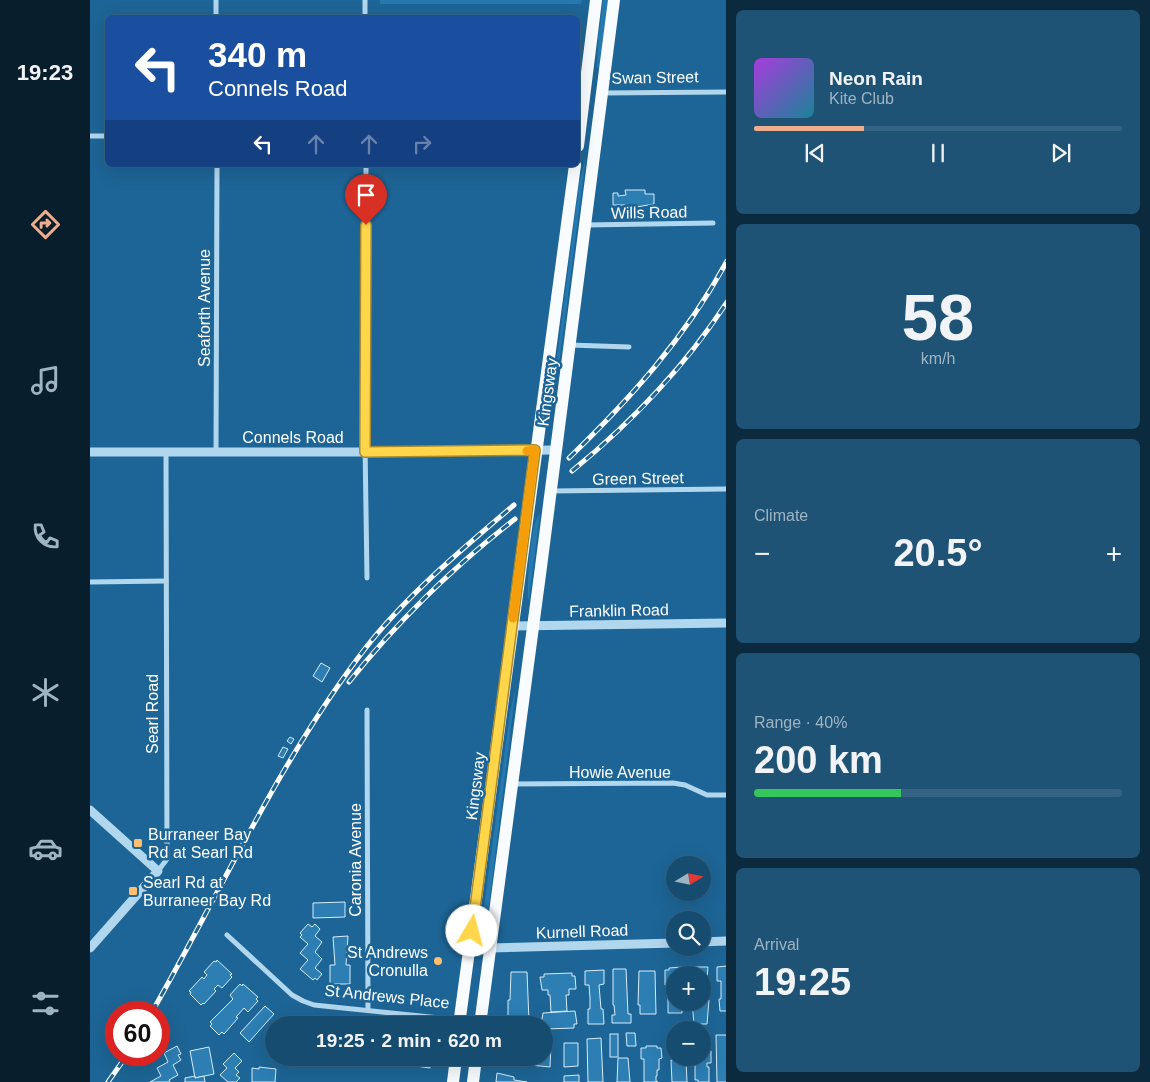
<!DOCTYPE html>
<html lang="en">
<head>
<meta charset="utf-8">
<style>
	:root { --surface:#164c70; --page:#1f5375; --text:#f1f3f6; --muted:#9eb4c3; --line:#356383; --accent:#eead8d }
	body { margin:0; font-family:Arial,sans-serif; background:var(--page); color:var(--text); height:100vh; display:flex; flex-direction:column; font-size:19px; white-space:nowrap }
	* { box-sizing:border-box; margin:0 }
	p { font-size:16px; color:var(--muted) }
	.icon { flex:none; width:28px; height:28px; fill:none; stroke:currentColor; stroke-width:2; stroke-linecap:round; stroke-linejoin:round }
	.map { position:relative; flex:1; overflow:hidden }
	.drawer { display:flex; flex-direction:column; gap:10px; padding:10px; background:#0c2a3e; width:424px }
	.drawer>* { flex:none }
	.guide { position:absolute; left:15px; top:15px; width:475px; height:152px; border-radius:8px; box-shadow:0 5px 20px #0002,0 0 0 1px var(--line); background:#1a4fa0; color:#fff; overflow:hidden }
	.needle { width:32px; rotate:80deg }
	.buttons { position:absolute; left:576px; top:856px; display:grid; gap:10px }
	.buttons a { display:grid; place-items:center; width:45px; height:45px; border-radius:50%; background:var(--surface); box-shadow:0 5px 20px #0002,0 0 0 1px var(--line); font-size:25px }
	.speed { position:absolute; left:15px; top:1001px; display:flex; gap:10px; font-size:25px; font-weight:700; text-align:center }
	.speed>* { display:grid; place-content:center; width:65px; height:65px; border-radius:50%; background:var(--surface); box-shadow:0 5px 20px #0002,0 0 0 1px var(--line); line-height:1 }
	.speed .limit { border:8px solid #d22; background:#fff; color:#111 }
	.pin { position:absolute; display:grid; place-items:center; width:42px; height:42px; color:#fff; margin:-51px -21px; border-radius:50% 50% 50% 0; rotate:-45deg; box-shadow:0 0 5px #0007 }
	.pin .icon { rotate:45deg }
	.me { position:absolute; width:55px; margin:-28px; rotate:8deg; stroke-linejoin:round; filter:drop-shadow(0 0 4px #0008) }
	.turn { display:flex; align-items:center; gap:18px; height:105px; padding:0 20px; font-size:22px }
	.turn .icon { width:65px; height:65px; stroke-width:2.5 }
	.turn b { display:block; font-size:35px; line-height:42px }
	.lanes { display:flex; align-items:center; height:48px; padding:0 20px; background:#0003; justify-content:center; gap:25px; direction:ltr }
	.lanes .off { opacity:.35 }
	.big { font-size:38px; font-weight:700; line-height:1.1 }
	.drawer .widget { flex:1; display:flex; flex-direction:column; justify-content:center; gap:8px; min-width:0; padding:0 18px; border-radius:8px; background:var(--page) }
	.drawer .dial { align-items:center; gap:0 }
	.dial b { font-size:65px; line-height:1 }
	.song { display:flex; align-items:center; gap:15px }
	.cover { width:60px; height:60px; border-radius:8px; background:linear-gradient(135deg,hsl(280 70% 55%),hsl(190 70% 35%)) }
	.played { height:5px; border-radius:2px; background:linear-gradient(90deg,var(--accent) 30%,var(--line) 30%) }
	.keys { display:flex; justify-content:space-around; direction:ltr }
	.heat { display:flex; justify-content:space-between; align-items:center; font-size:28px; direction:ltr }
	.charge { height:8px; border-radius:4px; background:linear-gradient(90deg,#34c759 40%,var(--line) 0) }
	.trip { position:absolute; left:175px; top:1016px; width:288px; height:50px; border-radius:25px; background:var(--surface); box-shadow:0 5px 20px #0002,0 0 0 1px var(--line); font-weight:700; line-height:50px; text-align:center }
	main { display:flex; flex:1; min-height:0 }
	.tab-bar { display:flex; flex-direction:column; width:90px; justify-content:space-around; align-items:center; background:#091e2d; color:var(--muted) }
	.tab-bar .icon { width:35px; height:35px }
	.tab-bar .active { color:var(--accent) }
	.tab-bar b { font-size:22px; color:var(--text) }
	.map>svg:first-child { display:block }
	.green { fill:#2679af }
	.building { fill:#2c7eb3; stroke:#d7edfb }
	.lines { fill:none; stroke-linecap:round; stroke-linejoin:round }
	.minor { stroke:#b1d7ef; stroke-width:5 }
	.tertiary { stroke:#b1d7ef; stroke-width:9 }
	.primary { stroke:#f9fcff; stroke-width:12 }
	.rail-casing { stroke:#fff; stroke-width:5 }
	.rail { stroke:#1d6596; stroke-width:3; stroke-dasharray:9; stroke-linecap:butt }
	.route-casing { stroke:#a68a30; stroke-width:12 }
	.route { stroke:#ffd54a; stroke-width:9 }
	.slow { stroke:#f59e0b; stroke-width:9 }
	.poi-dot { fill:#febf6f; stroke:#1d6596; stroke-width:2 }
	.labels { text-anchor:middle; stroke-width:5; stroke-linejoin:round; paint-order:stroke }
	.street-label { font-size:16px; fill:#fff; stroke:#1d6596 }
	.poi-label { font-size:16px; fill:#fff; stroke:#1d6596; text-anchor:start }
</style>
</head>
<body>
<main>
<nav class="tab-bar">
<b>19:23</b>
<svg class="icon active" aria-label="directions" viewBox="0 0 24 24"><path d="M12 3l9 9-9 9-9-9zM9 14v-3h6M13 9l2 2-2 2"/></svg>
<svg class="icon" aria-label="music" viewBox="0 0 24 24"><path d="M9 18V5l10-2v13"/><circle cx="6" cy="18" r="3"/><circle cx="16" cy="16" r="3"/></svg>
<svg class="icon" aria-label="phone" viewBox="0 0 24 24"><path d="M5 4h4l2 5-3 2q2 4 5 5l2-3 5 2v4C11 20 4 13 5 4z"/></svg>
<svg class="icon" aria-label="climate" viewBox="0 0 24 24"><path d="M12 3v18M4 7l16 10M4 17L20 7"/></svg>
<svg class="icon" aria-label="car" viewBox="0 0 24 24"><path d="M5 17H2v-5l4-1 3-4h7l3 4 3 1v5h-3M9 17h6M6 11h13"/><circle cx="7" cy="17" r="2"/><circle cx="17" cy="17" r="2"/></svg>
<svg class="icon" aria-label="filters" viewBox="0 0 24 24"><path d="M4 7h16M4 17h16"/><circle cx="9" cy="7" r="2"/><circle cx="15" cy="17" r="2"/></svg>
</nav>
<div class="map">
<svg width="637" height="1082" viewBox="0 0 637 1082">
	<rect width="100%" height="100%" fill="#1d6596"/>
	<g class="green">
		<polygon points="290,0 492,0 491,4 290,4"/>
		<polygon points="513,0 518,0 509,68 507,68 508,39"/>
		<polygon points="496,158 470,357 465,374 489,183"/>
		<path d="M450,514L439,599H438C437,584 440,522 450,514Z"/>
		<polygon points="426,687 398,914 393,915 420,712"/>
		<polygon points="395,922 396,924 390,956 388,956 392,923"/>
	</g>
	<g class="building">
		<polygon points="535,190 555,190 555,194 564,194 564,204 541,208 541,206 535,206 535,205 523,205 523,193 528,193 528,196 536,195"/>
		<polygon points="231,663 240,668 232,682 223,676"/>
		<polygon points="200,737 204,739 201,744 197,741"/>
		<polygon points="193,747 198,749 193,758 188,756"/>
		<polygon points="255,902 255,917 223,918 223,903"/>
		<polygon points="218,924 222,927 225,924 230,929 225,936 232,942 225,952 232,959 225,968 232,974 227,980 225,978 223,980 210,969 218,960 210,953 218,944 210,937 212,935 210,933"/>
		<polygon points="258,936 256,965 260,965 260,984 240,984 240,965 245,965 243,937"/>
		<polygon points="127,960 142,974 140,975 142,977 132,988 128,985 124,989 126,991 114,1004 113,1003 111,1005 100,994 101,992 99,991 112,977 114,979 117,975 114,972 124,961 126,962"/>
		<polygon points="637,966 637,1011 630,1011 629,999 631,999 631,981 627,981 627,967"/>
		<polygon points="592,967 593,975 585,975 585,1002 592,1002 592,1013 578,1013 578,985 575,985 575,970 579,970 579,968"/>
		<polygon points="601,967 618,967 616,990 612,991 612,975 602,975"/>
		<polygon points="523,969 536,969 538,1014 541,1014 541,1023 522,1023 522,1015 525,1015 524,1005 523,1005"/>
		<polygon points="514,970 514,984 509,985 511,1009 513,1009 514,1024 498,1024 498,1009 500,1009 500,998 499,985 495,985 495,971"/>
		<polygon points="549,971 565,971 566,1014 550,1014 550,1005 548,1005"/>
		<polygon points="421,972 437,972 439,1021 418,1022 418,1000 420,1000"/>
		<polygon points="482,973 482,976 485,976 486,989 479,989 479,995 476,995 477,1011 461,1012 460,995 458,995 458,990 452,990 450,977 454,977 454,974"/>
		<polygon points="150,984 152,986 153,984 168,997 166,999 168,1001 158,1012 154,1008 146,1017 148,1018 134,1034 132,1032 129,1035 120,1026 122,1024 120,1022 143,999 140,995"/>
		<polygon points="612,1000 619,1000 617,1024 604,1024 602,1002 612,1002"/>
		<polygon points="175,1006 184,1014 159,1042 150,1033"/>
		<polygon points="485,1011 487,1024 484,1024 484,1028 455,1029 455,1025 451,1025 453,1013"/>
		<polygon points="191,1020 199,1025 188,1025"/>
		<polygon points="536,1033 545,1033 546,1046 537,1046"/>
		<rect x="520" y="1034" width="8" height="23"/>
		<polygon points="626,1035 637,1035 637,1082 627,1082"/>
		<polygon points="511,1038 513,1082 498,1082 497,1039"/>
		<polygon points="474,1043 488,1043 488,1066 474,1067"/>
		<polygon points="454,1045 461,1045 460,1067 440,1065 440,1062 427,1061 427,1065 410,1065 410,1058 454,1058"/>
		<polygon points="87,1046 91,1054 88,1055 91,1060 83,1065 88,1075 79,1080 80,1082 60,1082 71,1076 67,1068 78,1062 74,1053"/>
		<polygon points="556,1046 567,1046 567,1048 571,1048 572,1058 569,1059 569,1070 567,1070 567,1076 566,1076 566,1081 568,1082 554,1082 554,1059 551,1059 551,1048 556,1048"/>
		<polygon points="119,1047 124,1074 105,1078 100,1051"/>
		<polygon points="612,1051 621,1051 621,1063 617,1063 617,1067 619,1067 619,1082 608,1082 608,1080 605,1080 605,1063 603,1063 602,1058 612,1058"/>
		<polygon points="144,1053 152,1061 145,1068 149,1072 146,1075 150,1078 146,1082 138,1082 130,1075 137,1068 133,1064"/>
		<polygon points="233,1058 284,1058 283,1064"/>
		<polygon points="290,1058 341,1058 340,1068 289,1061"/>
		<polygon points="528,1058 538,1058 540,1082 527,1082"/>
		<polygon points="596,1059 597,1082 582,1082 581,1060"/>
		<polygon points="169,1067 186,1069 185,1082 162,1082 162,1068 169,1069"/>
		<polygon points="407,1073 424,1077 424,1080 437,1082 406,1082"/>
		<polygon points="489,1075 489,1082 474,1082 474,1076"/>
		<polygon points="105,1076 105,1078 114,1076 115,1082 95,1082 95,1078"/>
	</g>
	<g class="lines">
		<g class="minor">
			<polyline points="126,0 126,18"/>
			<polyline points="275,0 275,18"/>
			<polyline points="512,93 637,92"/>
			<polyline points="0,136 18,136"/>
			<polyline points="276,165 275,444 277,578"/>
			<polyline points="496,225 623,223"/>
			<polyline points="480,345 539,347"/>
			<polyline points="126,451 127,165"/>
			<polyline points="461,491 637,489"/>
			<polyline points="0,582 76,581"/>
			<polyline points="277,710 278,1010"/>
			<polyline points="422,784 583,783 595,785 617,795 637,795"/>
			<polyline points="68,871 77,859 76,451"/>
			<polyline points="137,935 202,995 213,1001 224,1005 369,1020"/>
		</g>
		<g class="tertiary">
			<polyline points="0,452 275,452 466,450"/>
			<polyline points="422,626 637,623"/>
			<polyline points="0,810 68,871 0,948"/>
			<polyline points="612,942 637,941"/>
			<polyline points="400,948 585,943"/>
		</g>
		<g class="primary">
			<polyline points="488,146 506,0"/>
			<polyline points="369,1025 485,165"/>
			<polyline points="390,1025 451,567 524,0"/>
			<polyline points="363,1082 366,1058"/>
			<polyline points="383,1082 386,1058"/>
		</g>
		<g class="rail-casing">
			<g id="rail">
				<path d="M479,458C540,399 596,337 637,261"/>
				<path d="M482,471C543,421 594,368 637,302"/>
				<path d="M259,682C308,621 363,567 425,519"/>
				<path d="M62,1012C131,891 189,761 274,650C316,596 372,549 424,505"/>
				<polyline points="18,1082 37,1055"/>
			</g>
		</g>
		<use href="#rail" class="rail"/>
	</g>
	<g class="lines">
		<g class="route-casing">
			<polyline id="route" points="276,225 275,452 445,450 382,931"/>
		</g>
		<use href="#route" class="route"/>
		<polyline class="slow" points="423,618 445,450 437,451"/>
	</g>
	<g class="poi-dot">
		<rect x="43" y="838" width="10" height="10" rx="2.5"/>
		<rect x="38" y="886" width="10" height="10" rx="2.5"/>
		<circle cx="348" cy="961" r="5"/>
	</g>
	<g class="labels">
		<g class="street-label">
			<text transform="translate(565 77) rotate(-1)" y="6">Swan Street</text>
			<text transform="translate(559 212) rotate(-1)" y="6">Wills Road</text>
			<text transform="translate(114 308) rotate(-90)" y="6">Seaforth Avenue</text>
			<text transform="translate(457 392) rotate(-82)" y="6">Kingsway</text>
			<text x="203" y="443">Connels Road</text>
			<text transform="translate(548 478) rotate(-1)" y="6">Green Street</text>
			<text transform="translate(529 610) rotate(-1)" y="6">Franklin Road</text>
			<text transform="translate(62 714) rotate(-90)" y="6">Searl Road</text>
			<text x="530" y="778">Howie Avenue</text>
			<text transform="translate(385 786) rotate(-83)" y="6">Kingsway</text>
			<text transform="translate(265 860) rotate(-90)" y="6">Caronia Avenue</text>
			<text transform="translate(492 931) rotate(-2)" y="6">Kurnell Road</text>
			<text transform="translate(297 996) rotate(6)" y="6">St Andrews Place</text>
		</g>
		<g class="poi-label">
			<text x="58" y="840">Burraneer Bay<tspan x="58" dy="18">Rd at Searl Rd</tspan></text>
			<text x="53" y="888">Searl Rd at<tspan x="53" dy="18">Burraneer Bay Rd</tspan></text>
			<text x="338" y="958" text-anchor="end">St Andrews<tspan x="338" dy="18">Cronulla</tspan></text>
		</g>
	</g>
</svg>
<div class="buttons">
<a><svg class="needle" viewBox="-14 -14 28 28"><path d="M0-13l5 13h-10z" fill="#e53935"/><path d="M0 13l5-13h-10z" fill="#9eb4c3"/></svg></a>
<a><svg class="icon" aria-label="search" viewBox="0 0 24 24"><circle cx="10" cy="10" r="6"/><path d="M15 15l6 6"/></svg></a>
<a>+</a>
<a>−</a>
</div>
<div class="speed"><div class="limit">60</div></div>
<div class="pin" style="left:276px;top:225px;background:#d93025"><svg class="icon" aria-label="arrive" viewBox="0 0 24 24"><path d="M6 21V4h12l-3 4 3 4H6"/></svg></div>
<svg class="me" style="left:382px;top:931px" viewBox="-20 -20 40 40"><circle r="19" fill="#fff"/><path d="M0-13L10 11 0 6-10 11z" fill="#ffd54a"/></svg>
<div class="trip">19:25 · 2 min · 620 m</div>
<div class="guide">
<div class="turn"><svg class="icon" aria-label="left" viewBox="0 0 24 24"><path d="M17 20v-9H6M10 6l-5 5 5 5"/></svg><div><b>340 m</b>Connels Road</div></div>
<div class="lanes"><svg class="icon" aria-label="left" viewBox="0 0 24 24"><path d="M17 20v-9H6M10 6l-5 5 5 5"/></svg><svg class="icon off" aria-label="ahead" viewBox="0 0 24 24"><path d="M12 20V5M6 11l6-6 6 6"/></svg><svg class="icon off" aria-label="ahead" viewBox="0 0 24 24"><path d="M12 20V5M6 11l6-6 6 6"/></svg><svg class="icon off" aria-label="right" viewBox="0 0 24 24"><path d="M7 20v-9h11M14 6l5 5-5 5"/></svg></div>
</div>
</div>
<section class="drawer">
<div class="widget">
<div class="song"><i class="cover"></i><div><b>Neon Rain</b><p>Kite Club</p></div></div>
<div class="played"></div>
<div class="keys"><svg class="icon" aria-label="previous" viewBox="0 0 24 24"><path d="M18 5L8 12l10 7zM5 5v14"/></svg><svg class="icon" aria-label="pause" viewBox="0 0 24 24"><path d="M8 5v14M16 5v14"/></svg><svg class="icon" aria-label="next" viewBox="0 0 24 24"><path d="M6 5l10 7-10 7zM19 5v14"/></svg></div>
</div>
<div class="widget dial"><b>58</b><p>km/h</p></div>
<div class="widget"><p>Climate</p>
<div class="heat"><a>−</a><b class="big">20.5°</b><a>+</a></div>
</div>
<div class="widget"><p>Range · 40%</p><b class="big">200 km</b><div class="charge"></div></div>
<div class="widget"><p>Arrival</p><b class="big">19:25</b></div>
</section>
</main>
</body>
</html>
